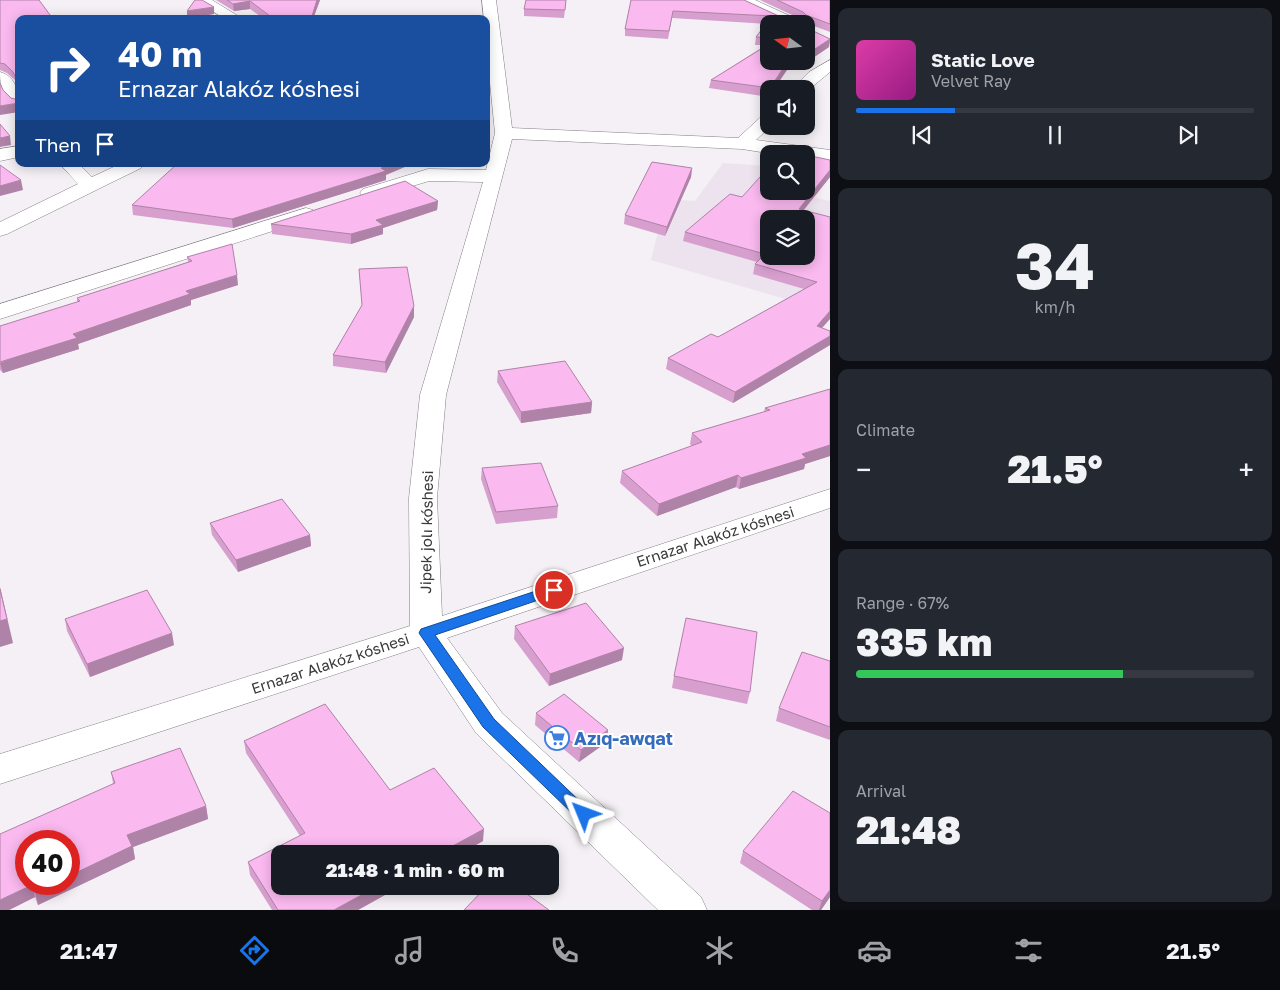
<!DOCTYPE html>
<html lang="en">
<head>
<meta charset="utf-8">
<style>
  :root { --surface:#171b24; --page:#242831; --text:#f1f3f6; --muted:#9ea1a6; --line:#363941; --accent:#1a73e8 }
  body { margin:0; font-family:"Golos Text",sans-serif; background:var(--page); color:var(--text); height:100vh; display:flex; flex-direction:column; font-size:19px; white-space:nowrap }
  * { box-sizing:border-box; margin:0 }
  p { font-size:16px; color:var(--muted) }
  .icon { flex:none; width:28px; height:28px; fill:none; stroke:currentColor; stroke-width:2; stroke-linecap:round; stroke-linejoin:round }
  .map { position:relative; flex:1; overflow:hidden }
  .sheet { display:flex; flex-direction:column; gap:8px; padding:8px; background:#0d0f14; width:450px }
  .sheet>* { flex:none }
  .banner { position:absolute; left:15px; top:15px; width:475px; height:152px; border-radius:10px; box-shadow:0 2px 12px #0003; background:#1a4fa0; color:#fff; overflow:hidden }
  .needle { width:32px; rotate:285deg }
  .controls { position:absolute; left:760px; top:15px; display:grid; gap:10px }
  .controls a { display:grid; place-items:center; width:55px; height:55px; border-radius:10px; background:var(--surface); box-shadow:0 2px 12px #0003; font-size:25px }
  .speed { position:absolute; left:15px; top:830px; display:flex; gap:10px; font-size:25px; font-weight:700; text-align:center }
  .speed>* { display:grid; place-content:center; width:65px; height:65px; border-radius:50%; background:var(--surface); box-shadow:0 2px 12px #0003; line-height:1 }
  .speed .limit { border:8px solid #d22; background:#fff; color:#111 }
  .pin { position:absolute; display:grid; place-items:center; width:42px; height:42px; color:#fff; margin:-21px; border:2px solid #fff; border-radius:50%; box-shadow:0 1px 5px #0007 }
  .me { position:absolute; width:55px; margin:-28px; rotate:314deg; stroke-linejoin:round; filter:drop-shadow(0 0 4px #0008) }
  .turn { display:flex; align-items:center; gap:18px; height:105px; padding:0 20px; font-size:22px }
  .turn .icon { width:65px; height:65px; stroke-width:2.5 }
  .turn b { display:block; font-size:35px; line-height:42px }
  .then { display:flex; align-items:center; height:48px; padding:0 20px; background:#0003; gap:10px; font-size:19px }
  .big { font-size:38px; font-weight:800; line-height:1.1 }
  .sheet .card { flex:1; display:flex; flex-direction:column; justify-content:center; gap:8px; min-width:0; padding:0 18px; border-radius:10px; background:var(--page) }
  .sheet .dial { align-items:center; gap:0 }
  .dial b { font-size:65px; line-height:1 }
  .song { display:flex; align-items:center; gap:15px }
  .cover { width:60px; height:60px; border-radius:8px; background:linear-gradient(135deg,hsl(320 70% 55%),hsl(310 70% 35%)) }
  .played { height:5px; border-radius:2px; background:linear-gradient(90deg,var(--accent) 25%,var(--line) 25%) }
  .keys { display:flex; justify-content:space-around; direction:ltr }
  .heat { display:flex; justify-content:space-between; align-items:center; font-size:28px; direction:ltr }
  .charge { height:8px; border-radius:4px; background:linear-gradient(90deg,#34c759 67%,var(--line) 0) }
  .trip { position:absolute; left:271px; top:845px; width:288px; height:50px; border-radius:10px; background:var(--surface); box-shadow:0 2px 12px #0003; font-weight:800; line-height:50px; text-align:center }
  .menu { display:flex; height:80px; justify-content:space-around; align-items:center; background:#090b0e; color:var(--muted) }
  .menu .icon { width:35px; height:35px }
  .menu .current { color:var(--accent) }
  .menu b { font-size:22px; color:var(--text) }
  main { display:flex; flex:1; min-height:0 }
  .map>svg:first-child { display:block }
  .built { fill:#ede3ee; fill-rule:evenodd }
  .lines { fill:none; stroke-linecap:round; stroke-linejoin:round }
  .minor-casing { stroke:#837f84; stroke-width:1 }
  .minor { fill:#fff; fill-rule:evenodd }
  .wall { fill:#d79fce }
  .shaded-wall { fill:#af82a7 }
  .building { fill:#fab9ef; stroke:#af82a7; fill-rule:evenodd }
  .route { fill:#1a73e8; stroke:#114b97 }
  .labels { text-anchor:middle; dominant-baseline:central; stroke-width:4; stroke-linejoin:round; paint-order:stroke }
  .street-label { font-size:15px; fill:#3a383a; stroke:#fff }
  .near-shop-label { font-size:18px; font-weight:bold; fill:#366cbe; stroke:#fff; text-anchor:start }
</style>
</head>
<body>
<main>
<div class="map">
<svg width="830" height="910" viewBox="0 0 830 910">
  <rect width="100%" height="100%" fill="#f4f0f5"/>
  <path class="built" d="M723 163 767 166 761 186 769 191H783L830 201V312L651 260 666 199 695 201ZM769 219H806V256H769Z"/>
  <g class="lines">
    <defs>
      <path id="minor" d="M195 0H212L243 19H225Z
        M482 0H496L512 128 738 138 763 115 769 114V126H771L756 140 830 150V162L806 158V154H773L742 149 512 139 446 395 437 498 442 616 830 489V508L447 638 502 713 701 897 707 910H658L476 733 419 647 0 784V754L410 626 409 498 420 395 483 182 429 181 370 199 363 197 360 193 363 189 428 169 486 170 495 133 486 43V19H484Z
        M736 0H755L801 21 803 24H783L738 3Z
        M830 60V72L806 92V89H792L809 72Z
        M0 72C16 76 19 93 19 107 3 103 0 86 0 72Z
        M19 146V157L0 161V149Z
        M60 164H79L92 177 120 164H143L141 168 7 234 0 236V222L78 184Z
        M306 208 313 210 316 214 313 218 0 319V304Z"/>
    </defs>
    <use href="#minor" class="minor-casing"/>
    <use href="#minor" class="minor"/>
  </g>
  <path class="wall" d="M0 0 53 19 18 88 15 80 7 73 0 70Z
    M216 0H320L313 19H264L250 9 234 11Z
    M566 0 564 18 524 16V9Z
    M631 0H744L783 18H799L760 0H830V32L806 23 769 24V61H806L807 28 830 39 829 47 801 66 791 64 774 89H769V97L709 88 711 80 766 45H755L756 37 766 24 672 18 668 39 625 36V29Z
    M830 160V177L804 210 830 217 822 328 830 331V345L733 403 666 369 668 358 718 337 804 289 753 274 755 264 757 262 683 241 685 232 742 197Z
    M692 168 691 177 665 236 624 224 625 215Z
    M386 175V180L233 228 133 215 132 205Z
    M438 201 437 210 383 228V234L351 244 272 234 271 224Z
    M187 257 238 285 191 300V305L78 344 79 349 3 373 0 370V326L77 302V298L188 262Z
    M359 269 414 306V317L386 373 333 366V355L362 306Z
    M498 371 592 402 591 413 521 423 497 382Z
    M830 389V456L805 464 804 469 739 489 736 487 657 516 620 483 622 471 692 446 690 444 692 433 764 412 765 408Z
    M482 468 558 506 557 518 496 524 481 479Z
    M210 523 310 535 311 546 238 572 212 535Z
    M65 619 174 645 90 677 67 631Z
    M515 626 622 660 549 686 514 639Z
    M830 661V740L776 721 779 708Z
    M674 676 750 692 747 704 672 688Z
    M536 713 607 742 579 762 535 725Z
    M244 741 390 790 483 841 460 854H280V886H401L358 910H272L250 875 248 862 300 836 246 753Z
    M111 772 206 806 208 819 133 847 135 859 38 905 35 897 9 910H0L113 783Z
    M830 813V897L821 910H812L740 863 743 851Z"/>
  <path class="shaded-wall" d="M317 0H320L313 19H286Z
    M250 1V9L234 11 233 4Z
    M214 7V14L187 19V11Z
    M830 39 829 47 801 66 802 61H806V55Z
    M788 61H791V64L774 89H770Z
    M19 103V112L0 115V106Z
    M10 136 11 145 0 147V138Z
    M391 164H412L386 175V180L233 228 232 219 381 168Z
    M692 168 691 177 665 236 667 227Z
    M830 170V177L797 218 799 209Z
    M21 180 23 190 0 196V186Z
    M438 201 437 210 383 228V234L351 244V234L376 220Z
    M237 275 238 285 191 300V305L78 344 79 349 3 373 0 363 186 291Z
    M414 306V317L386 373 385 362Z
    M830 311V319L815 336 817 326Z
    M830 336V345L733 403 735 392Z
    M592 402 591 413 521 423V412Z
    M830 445V456L805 464 804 469 739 489 741 478 802 454Z
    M738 475 736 487 657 516 659 504Z
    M310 535 311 546 238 572 236 560Z
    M0 587 13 643 0 647Z
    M172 633 174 645 90 677 87 664Z
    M624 648 622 660 549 686 550 674Z
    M608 730 607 742 579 762 581 750Z
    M206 806 208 819 133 847 135 859 38 905 35 892 53 884H69V876L127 835Z
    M484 829 483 841 460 854H438Z
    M32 885 35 897 9 910H0V900Z
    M378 886H401L358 910H334Z
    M830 890V897L821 910H819L822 901Z"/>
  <path class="building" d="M0 0H39L53 19H19V97L18 82 13 72 5 64 0 63Z
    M195 0H202L214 7 187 11Z
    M227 0H317L312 16 286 19H274L250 1 233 4Z
    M526 0H566L565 10 524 9Z
    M631 0H744L783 18H805L806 24H769V38L756 37 772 16 673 11 669 31 625 29Z
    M777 0H830V24L806 15 803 12Z
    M806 26 807 28 830 39 806 55Z
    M769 44V61H788L770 88 711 80Z
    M0 83 3 90 11 98 19 100V103L0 106Z
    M0 124 10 136 0 138Z
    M783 151 798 154H781Z
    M806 155 830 160V170L799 209 830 217V311L817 326 830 331V336L735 392 668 358 711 334 718 337 817 282 755 264 765 254 685 232 730 194 742 197 769 167V191H806ZM769 219H806V256H769Z
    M652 162 692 168 667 227 625 215Z
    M177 164H391L381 168 386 171 232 219 132 205Z
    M0 165 21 180 0 186Z
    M405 181 438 201 376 220 383 225 351 234 271 224Z
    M232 244 237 275 186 291 190 294 73 334 77 338 0 362V326L80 301 77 298 192 261 187 257Z
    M407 267 414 306 385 362 333 355 362 305 359 269Z
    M565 361 592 402 521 412 498 371Z
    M830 389V445L802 454 806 458 741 478 738 475 659 504 622 471 702 442 692 433 770 410 765 408Z
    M541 463 558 506 496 512 482 468Z
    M282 499 310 535 236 560 210 523Z
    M0 589 7 619 0 621Z
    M147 590 172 633 87 664 65 619Z
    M586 603 624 648 550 674 515 626Z
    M686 618 757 632 750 692 674 676Z
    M802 652 830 661V727L779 708Z
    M564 694 608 730 581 750 536 713Z
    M325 704 390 790 434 768 484 829 438 854H280V886H378L334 910H278L248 862 305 833 244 741Z
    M180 748 206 806 127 835 132 846 69 876V841H26V884H53L35 892 32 885 0 900V834L115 783 111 772Z
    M793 791 830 813V890L822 901 743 851Z
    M487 886H516L549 910H464Z"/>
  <path class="route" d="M554 585 559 587 561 590 559 593 435 635 494 719 589 810 592 814 589 819 584 821 578 819 483 727 419 633 421 629Z"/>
  <defs>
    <symbol id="supermarket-ring" viewBox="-11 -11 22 22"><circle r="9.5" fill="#fff" stroke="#3f7fe0" stroke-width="1.5"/><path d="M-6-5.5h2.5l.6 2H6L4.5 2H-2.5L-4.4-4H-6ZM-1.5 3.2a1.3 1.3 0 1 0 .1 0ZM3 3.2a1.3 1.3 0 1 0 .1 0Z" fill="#3f7fe0"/></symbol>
  </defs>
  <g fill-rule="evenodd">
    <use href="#supermarket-ring" x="543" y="724" width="28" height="28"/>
  </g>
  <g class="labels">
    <g class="street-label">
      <text transform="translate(426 532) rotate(-89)">Jipek jolı kóshesi</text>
      <text transform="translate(715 536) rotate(-18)">Ernazar Alakóz kóshesi</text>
      <text transform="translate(330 663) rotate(-18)">Ernazar Alakóz kóshesi</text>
    </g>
    <g class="near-shop-label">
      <text x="574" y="738">Azıq-awqat</text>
    </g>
  </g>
</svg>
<div class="controls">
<a><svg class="needle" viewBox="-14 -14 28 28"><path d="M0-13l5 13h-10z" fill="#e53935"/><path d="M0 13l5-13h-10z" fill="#9ea1a6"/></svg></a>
<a><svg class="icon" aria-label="sound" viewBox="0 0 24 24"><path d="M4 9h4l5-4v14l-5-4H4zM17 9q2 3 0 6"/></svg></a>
<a><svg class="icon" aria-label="search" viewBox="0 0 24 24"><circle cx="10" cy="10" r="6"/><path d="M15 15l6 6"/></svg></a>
<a><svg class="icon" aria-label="layers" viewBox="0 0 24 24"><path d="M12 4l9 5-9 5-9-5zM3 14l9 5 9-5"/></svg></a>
</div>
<div class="speed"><div class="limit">40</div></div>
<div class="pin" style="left:554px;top:590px;background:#d93025"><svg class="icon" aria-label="arrive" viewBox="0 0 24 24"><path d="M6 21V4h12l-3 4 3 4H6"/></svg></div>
<svg class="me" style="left:584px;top:814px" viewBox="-20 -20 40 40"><path d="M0-17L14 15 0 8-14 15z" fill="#1a73e8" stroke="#fff" stroke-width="4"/></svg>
<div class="trip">21:48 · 1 min · 60 m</div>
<div class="banner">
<div class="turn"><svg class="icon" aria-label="right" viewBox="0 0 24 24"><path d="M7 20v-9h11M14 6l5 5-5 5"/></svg><div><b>40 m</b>Ernazar Alakóz kóshesi</div></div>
<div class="then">Then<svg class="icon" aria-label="arrive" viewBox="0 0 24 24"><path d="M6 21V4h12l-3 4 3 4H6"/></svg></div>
</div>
</div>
<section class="sheet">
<div class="card">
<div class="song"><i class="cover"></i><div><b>Static Love</b><p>Velvet Ray</p></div></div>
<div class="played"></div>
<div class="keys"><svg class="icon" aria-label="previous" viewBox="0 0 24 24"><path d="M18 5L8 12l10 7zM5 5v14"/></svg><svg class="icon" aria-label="pause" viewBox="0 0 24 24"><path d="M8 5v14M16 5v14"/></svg><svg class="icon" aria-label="next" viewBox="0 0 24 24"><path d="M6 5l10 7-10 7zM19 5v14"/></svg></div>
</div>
<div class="card dial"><b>34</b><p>km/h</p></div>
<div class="card"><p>Climate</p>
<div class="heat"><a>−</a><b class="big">21.5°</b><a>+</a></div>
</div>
<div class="card"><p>Range · 67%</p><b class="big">335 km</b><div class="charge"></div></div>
<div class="card"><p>Arrival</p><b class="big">21:48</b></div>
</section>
</main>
<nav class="menu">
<b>21:47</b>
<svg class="icon current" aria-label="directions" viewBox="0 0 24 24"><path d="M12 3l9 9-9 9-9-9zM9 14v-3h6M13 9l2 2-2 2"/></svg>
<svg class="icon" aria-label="music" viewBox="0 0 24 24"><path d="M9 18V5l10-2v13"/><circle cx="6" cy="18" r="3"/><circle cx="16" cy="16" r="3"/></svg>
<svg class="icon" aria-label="phone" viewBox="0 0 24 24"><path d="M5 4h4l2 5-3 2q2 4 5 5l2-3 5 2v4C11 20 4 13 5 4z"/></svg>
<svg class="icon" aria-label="climate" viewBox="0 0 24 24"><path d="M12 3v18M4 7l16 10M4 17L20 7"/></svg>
<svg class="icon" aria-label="car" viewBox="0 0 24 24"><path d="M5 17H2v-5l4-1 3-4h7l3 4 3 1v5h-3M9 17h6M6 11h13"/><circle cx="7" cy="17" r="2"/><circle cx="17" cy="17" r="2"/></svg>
<svg class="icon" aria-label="filters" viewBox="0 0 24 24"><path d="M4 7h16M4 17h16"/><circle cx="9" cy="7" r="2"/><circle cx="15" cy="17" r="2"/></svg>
<b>21.5°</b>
</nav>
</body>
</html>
